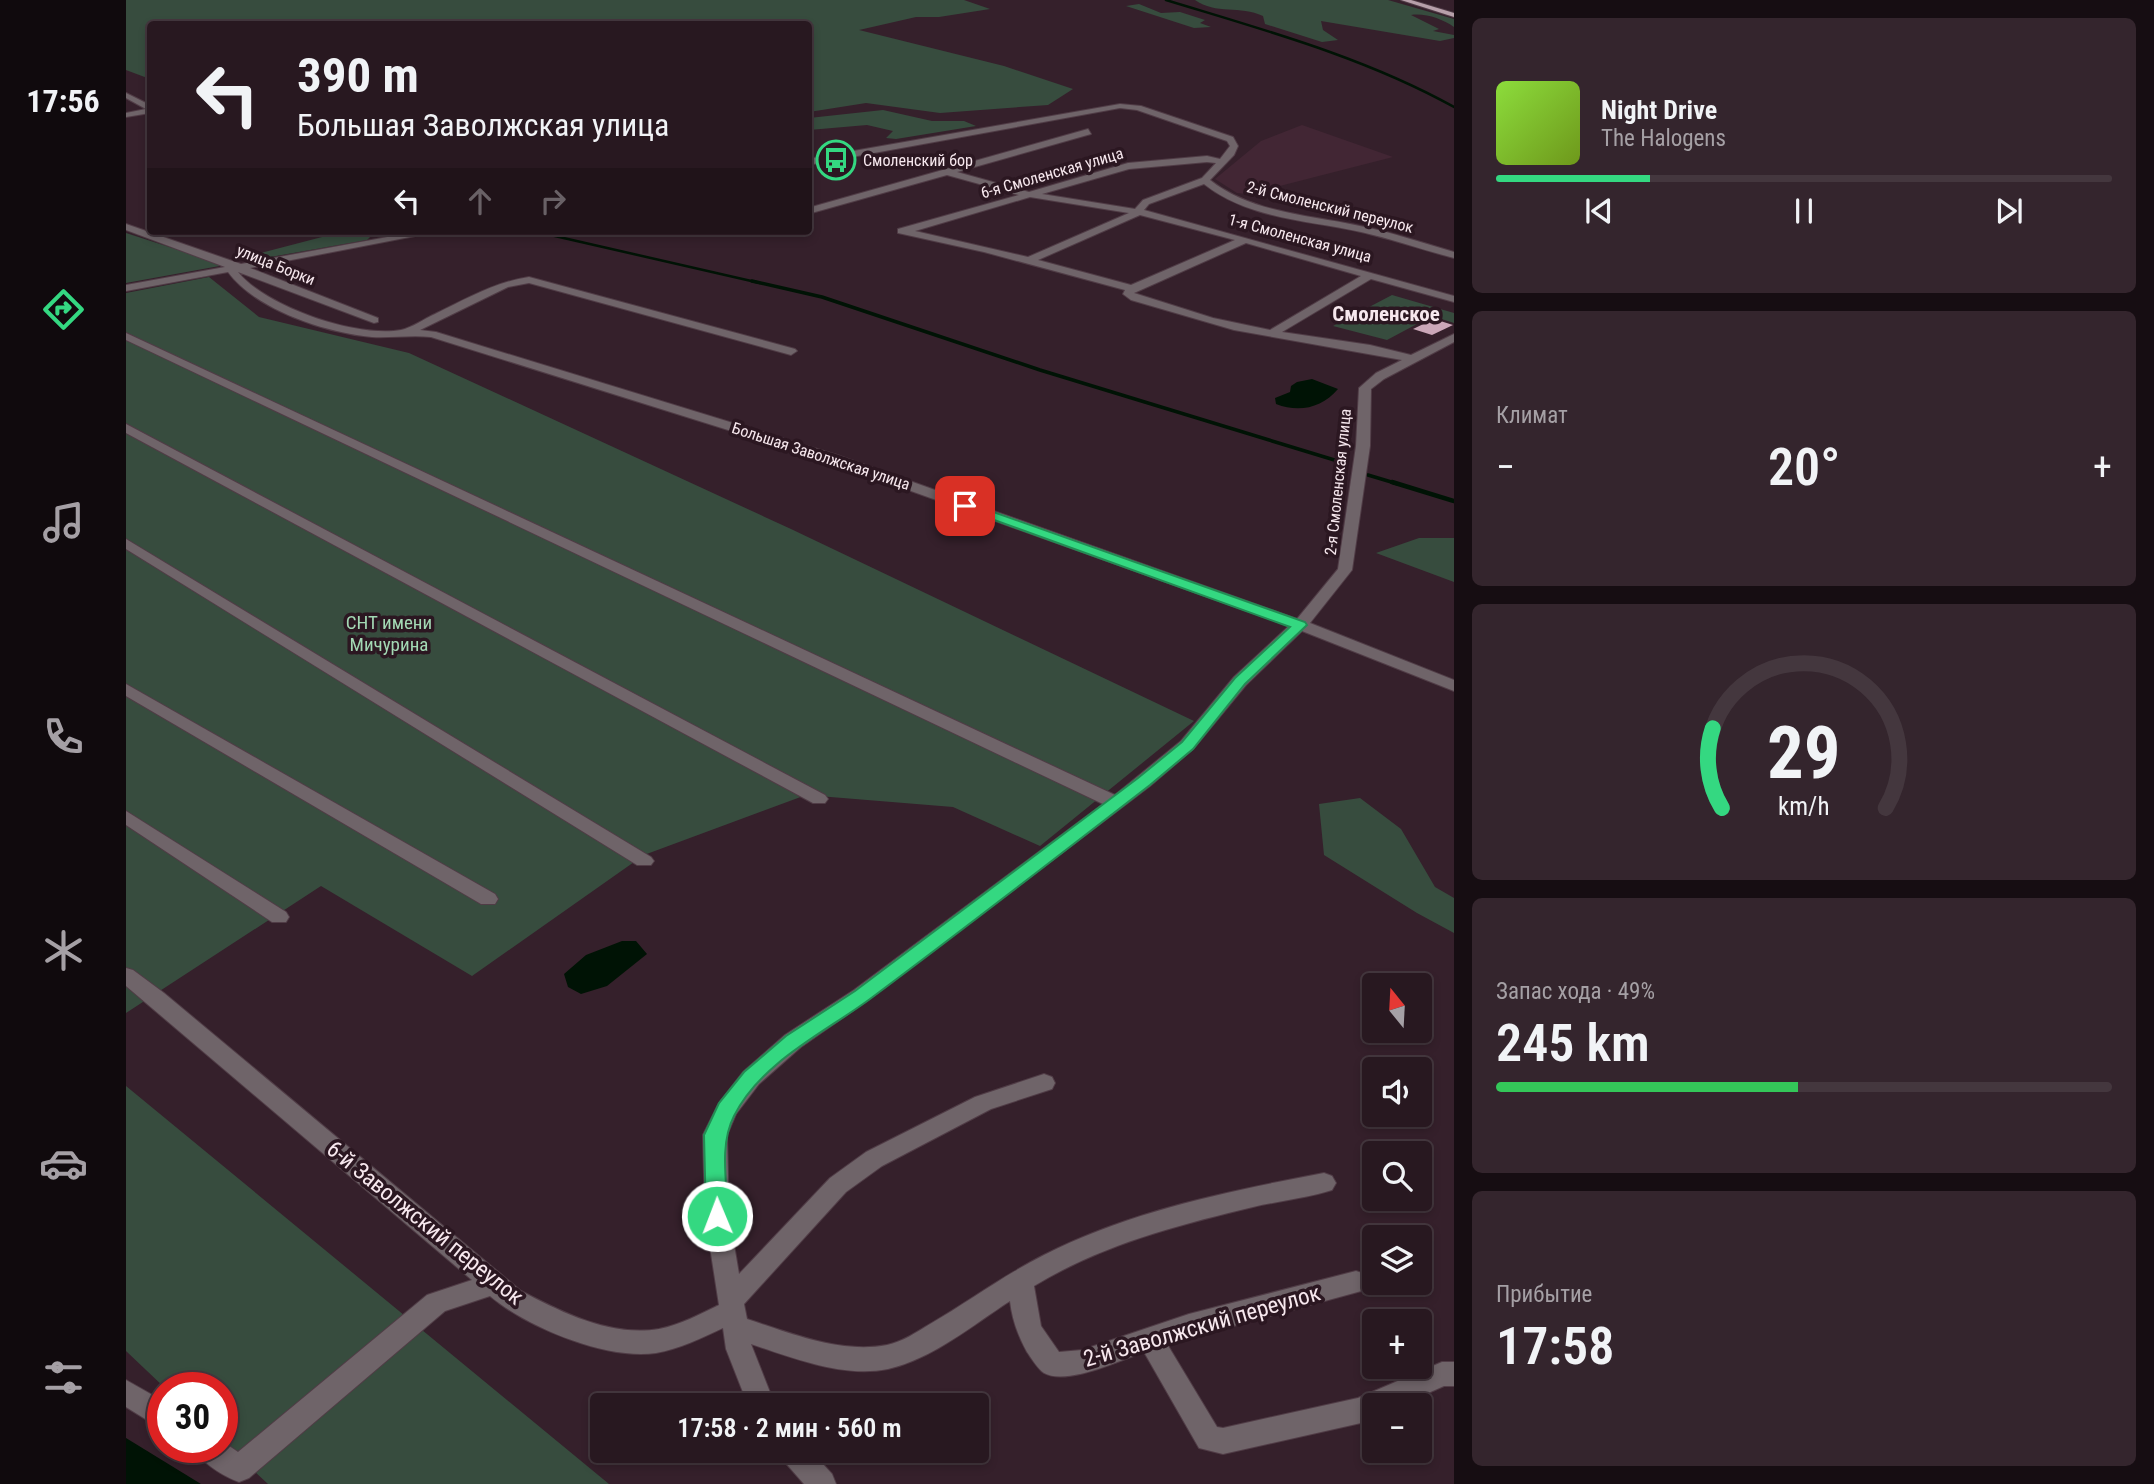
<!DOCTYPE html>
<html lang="ru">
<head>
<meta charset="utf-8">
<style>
  :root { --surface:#281820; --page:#34252d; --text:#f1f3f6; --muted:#a5a0a5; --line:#44373e; --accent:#34d881 }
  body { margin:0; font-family:"Roboto Condensed",sans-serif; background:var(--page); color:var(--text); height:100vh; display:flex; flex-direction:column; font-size:26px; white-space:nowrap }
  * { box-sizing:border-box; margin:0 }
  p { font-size:23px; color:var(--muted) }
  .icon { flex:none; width:38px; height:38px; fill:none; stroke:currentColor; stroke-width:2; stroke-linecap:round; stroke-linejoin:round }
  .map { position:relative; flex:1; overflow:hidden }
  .side { display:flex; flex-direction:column; gap:18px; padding:18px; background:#160d12; width:700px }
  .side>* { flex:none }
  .guide { position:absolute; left:21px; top:21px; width:665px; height:214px; border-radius:7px; box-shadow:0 4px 10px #0003,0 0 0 2px var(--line); background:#281820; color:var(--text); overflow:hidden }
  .needle { width:46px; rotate:342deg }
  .controls { position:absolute; left:1236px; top:973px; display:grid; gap:14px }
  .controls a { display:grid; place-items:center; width:70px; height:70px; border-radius:7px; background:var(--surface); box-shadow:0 4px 10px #0003,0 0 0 2px var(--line); font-size:35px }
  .speed { position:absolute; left:21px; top:1372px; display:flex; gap:14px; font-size:35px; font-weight:700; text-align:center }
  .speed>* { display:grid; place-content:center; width:91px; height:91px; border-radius:50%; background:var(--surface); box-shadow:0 4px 10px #0003,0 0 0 2px var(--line); line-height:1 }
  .speed .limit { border:10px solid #d22; background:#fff; color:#111 }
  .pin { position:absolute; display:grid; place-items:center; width:60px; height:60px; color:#fff; margin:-30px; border-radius:14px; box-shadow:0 4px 10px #0006 }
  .me { position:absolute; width:77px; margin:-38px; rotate:359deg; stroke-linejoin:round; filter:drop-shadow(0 0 5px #0008) }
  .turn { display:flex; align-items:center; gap:24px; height:147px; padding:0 35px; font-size:32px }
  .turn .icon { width:91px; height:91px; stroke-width:2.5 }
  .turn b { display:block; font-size:49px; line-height:60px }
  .lanes { display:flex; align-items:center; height:66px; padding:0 35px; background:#0003; justify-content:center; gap:35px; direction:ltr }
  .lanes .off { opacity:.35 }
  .big { font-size:52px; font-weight:600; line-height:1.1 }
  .side .card { flex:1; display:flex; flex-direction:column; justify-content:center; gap:10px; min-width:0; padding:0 24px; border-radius:10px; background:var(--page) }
  .side .dial { align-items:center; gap:0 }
  .dial svg { height:182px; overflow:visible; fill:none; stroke:var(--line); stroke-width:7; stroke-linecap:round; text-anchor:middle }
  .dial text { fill:var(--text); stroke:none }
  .song { display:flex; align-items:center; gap:21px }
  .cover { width:84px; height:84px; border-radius:10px; background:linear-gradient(135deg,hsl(90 70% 55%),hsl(80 70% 35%)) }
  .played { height:7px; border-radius:4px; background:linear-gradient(90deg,var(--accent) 25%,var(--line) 25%) }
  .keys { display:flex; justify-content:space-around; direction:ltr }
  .heat { display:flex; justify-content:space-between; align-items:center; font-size:38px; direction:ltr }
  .charge { height:10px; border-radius:5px; background:linear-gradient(90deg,#34c759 49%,var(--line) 0) }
  .trip { position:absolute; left:464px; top:1393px; width:399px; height:70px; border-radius:7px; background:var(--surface); box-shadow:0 4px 10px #0003,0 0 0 2px var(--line); font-weight:600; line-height:70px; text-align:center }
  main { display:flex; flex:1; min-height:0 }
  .tabs { display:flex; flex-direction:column; width:126px; justify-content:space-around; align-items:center; background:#100a0d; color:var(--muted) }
  .tabs .icon { width:49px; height:49px }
  .tabs .current { color:var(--accent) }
  .tabs b { font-size:32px; color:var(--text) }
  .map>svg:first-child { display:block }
  .built { fill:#422634 }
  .green { fill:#374c3e }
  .water { fill:#001305 }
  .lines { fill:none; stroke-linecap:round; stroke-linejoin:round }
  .stream-far2 { stroke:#001305; stroke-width:2.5 }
  .stream-far1 { stroke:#001305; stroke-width:3.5 }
  .stream { stroke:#001305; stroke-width:4.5 }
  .building { fill:#cba7b8 }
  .minor-casing { stroke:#503c46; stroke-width:2 }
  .major-casing { stroke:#503c46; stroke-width:2 }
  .minor { fill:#6f6469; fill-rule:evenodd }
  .major { fill:#b7a0aa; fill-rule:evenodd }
  .route { fill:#34d881; stroke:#228c54; stroke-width:2 }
  .labels { text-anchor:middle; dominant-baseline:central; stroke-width:7; stroke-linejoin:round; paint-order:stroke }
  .far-poi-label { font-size:16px; fill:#f7e8ee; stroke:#2b1721; text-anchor:start }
  .far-street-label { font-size:16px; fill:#f7e8ee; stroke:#2b1721 }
  .park-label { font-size:19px; fill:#a3d9b4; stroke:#2b1721 }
  .far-district-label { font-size:21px; font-weight:bold; fill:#f7e8ee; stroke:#2b1721 }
  .near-street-label { font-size:23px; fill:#f7e8ee; stroke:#2b1721 }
</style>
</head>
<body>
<main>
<nav class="tabs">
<b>17:56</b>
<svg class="icon current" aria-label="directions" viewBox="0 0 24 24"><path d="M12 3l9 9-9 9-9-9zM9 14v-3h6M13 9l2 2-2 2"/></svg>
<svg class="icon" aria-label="music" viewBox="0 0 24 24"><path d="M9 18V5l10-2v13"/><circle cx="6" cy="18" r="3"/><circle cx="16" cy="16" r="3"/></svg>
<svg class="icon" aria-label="phone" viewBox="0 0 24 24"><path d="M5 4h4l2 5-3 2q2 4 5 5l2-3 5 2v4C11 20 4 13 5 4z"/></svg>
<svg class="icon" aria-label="climate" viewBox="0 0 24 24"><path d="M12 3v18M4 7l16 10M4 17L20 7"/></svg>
<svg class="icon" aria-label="car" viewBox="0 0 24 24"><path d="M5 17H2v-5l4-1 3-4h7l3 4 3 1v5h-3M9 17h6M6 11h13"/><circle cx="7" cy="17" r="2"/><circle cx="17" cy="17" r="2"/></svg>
<svg class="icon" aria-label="filters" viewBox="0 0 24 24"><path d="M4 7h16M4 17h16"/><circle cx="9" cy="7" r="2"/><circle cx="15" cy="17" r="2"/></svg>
</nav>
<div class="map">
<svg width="1328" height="1484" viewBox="0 0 1328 1484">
  <rect width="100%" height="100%" fill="#35202b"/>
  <path class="built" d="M1176 125 1267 157 1122 194 1111 193 1089 179 1135 141Z"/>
  <path class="green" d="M0 0H838L864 9 813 17H790L733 30 878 66 947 89 922 105 814 113 740 103 683 112 682 24H24V79L0 70Z
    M1069 0H1262L1328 19V27C1316 19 1300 13 1285 15L1313 29 1307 31 1328 35V38L1314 41 1195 21 1197 30 1212 40 1196 42 1139 24 1137 16C1114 5 1090 15 1069 0Z
    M1013 4 1035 13 1054 12 1079 20 1074 23 1085 27 1068 28 1000 6Z
    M757 110 806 121H838L850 126 770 139 760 138 767 131 741 125 683 130V118Z
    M219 231 247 234 241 240 133 259 119 257Z
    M0 233 99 265 0 283Z
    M83 277 133 317 283 353 665 529 1068 721 914 846 827 807 680 795 518 855 346 976 195 886 0 1013V293Z
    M1266 295 1328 313V323L1306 316 1261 340 1207 326Z
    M1293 538H1328V582L1250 553Z
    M1234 798 1275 829 1309 887 1328 898V933L1291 913 1198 855 1193 804Z
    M0 1086 483 1484H142L96 1441V1388H39L0 1351Z"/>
  <path class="water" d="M1186 379 1212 389C1196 408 1173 413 1150 404L1149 398 1164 392 1165 386 1171 382Z
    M496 941H510L521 954 481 986 455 994 442 987 438 974 460 955Z
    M0 1438 75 1484H0Z"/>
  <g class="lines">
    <path class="stream-far2" d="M1040 0C1138 30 1238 57 1328 107
      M407 231 634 283"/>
    <path class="stream-far1" d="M626 281 696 297 914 370 1215 462
      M1242 475 1272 484"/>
    <path class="stream" d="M1266 482 1328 501"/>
  </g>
  <path class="building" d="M1308 319 1327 325 1306 335 1287 329Z"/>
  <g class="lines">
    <defs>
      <path id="minor" d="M0 93 24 105V113L0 117V113L20 109 0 98Z
        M994 104 1015 106 1107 137 1112 146 1108 155 1084 180C1126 213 1183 215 1234 226 1265 232 1297 243 1328 252V258C1297 250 1266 239 1235 232 1182 220 1122 219 1078 184L1023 204 1018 210 1328 296V302L1245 279 1156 332 1244 345 1285 355 1328 334V342L1258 379 1245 389 1244 446 1226 570 1184 623 1328 680V691L1176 631 1120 685 1067 749 1024 786 742 1000 675 1047 633 1084 610 1114 601 1135 603 1215 613 1274 704 1178 740 1152 849 1097 918 1074 926 1077 929 1083 926 1089 865 1109 756 1166 720 1192 618 1304 621 1319C664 1333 715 1354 761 1345 776 1342 791 1332 804 1324 842 1302 878 1275 918 1255 1004 1211 1103 1191 1198 1173L1206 1176 1210 1183 1206 1190C1181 1198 1153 1201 1127 1207 1052 1225 975 1245 908 1286L915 1326 933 1352 956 1350 1063 1314 1230 1271 1239 1274 1243 1282 1239 1290 1041 1344 1091 1427 1097 1428 1232 1398 1316 1362H1328V1386H1318L1275 1405H1248V1417L1235 1423 1097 1454 1073 1448 1018 1352C995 1360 940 1386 918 1373 912 1369 906 1359 901 1352 892 1336 886 1319 884 1301 847 1325 806 1359 762 1369 717 1378 667 1358 625 1344L649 1405H622L600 1349 597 1328C576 1338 553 1349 530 1353 481 1360 402 1328 364 1296L319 1311 123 1478 113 1482C97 1476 75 1463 68 1447H96V1441L112 1452 301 1295 346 1280 0 986V968L7 970 38 993 395 1291C437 1313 485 1337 533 1329 554 1325 574 1314 593 1305L579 1215 577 1135 593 1103 617 1072 659 1035 728 990 977 804 0 340V333L989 795 1055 741 1108 677 1163 626 701 461 305 337C285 335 265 338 246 337 200 333 130 310 102 272L0 291V285L99 267 0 230V224L115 264 294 231H315L124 268 252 318V322L248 323 112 272C140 307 231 338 275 330 285 328 298 319 309 314 340 299 369 282 403 277L669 349 671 351 665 355 403 283 382 287 294 330 310 332 711 455 1171 619 1212 569 1230 446 1233 388 1250 373 1276 360 1108 330 1005 300 997 294 999 290 858 252 772 233V229L893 195 821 175 682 214V208L962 129 965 134 831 172 903 192 1002 163 1081 156 1094 159 1104 146 1101 141 1011 110 994 108 682 165V159ZM1081 162 1090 163 1076 178 1017 200 1009 209 916 194 1003 169ZM904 197 1003 213 902 257 789 231ZM1014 215 1109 240 1005 285 912 260ZM1120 243 1235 276 1144 330 1087 318 1008 293Z
        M0 424 699 795 702 799 699 803H687L0 433Z
        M0 539 525 857 528 861 525 865H511L0 549Z
        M0 684 369 894 372 899 369 904H355L0 696Z
        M0 811 160 912 163 917 160 922H146L0 825Z
        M0 1380 37 1401V1430L0 1407Z
        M653 1451H685L706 1474 710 1484H678L657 1460Z"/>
      <path id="major" d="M1275 0H1285L1328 13V17Z"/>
    </defs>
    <use href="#minor" class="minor-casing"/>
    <use href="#major" class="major-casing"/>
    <use href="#minor" class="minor"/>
    <use href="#major" class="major"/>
  </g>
  <path class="route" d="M839 502 1179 622 1181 625 1119 684 1067 749 1024 785C931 857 838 929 744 999 698 1033 635 1062 608 1116 593 1145 601 1183 602 1216L599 1222 591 1225 583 1222 580 1216 578 1135 593 1103 618 1072 660 1036 729 991 1012 778 1056 742 1109 678 1164 627 835 508 833 506Z"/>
  <defs>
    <symbol id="bus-ring" viewBox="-11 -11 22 22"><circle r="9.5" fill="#2b1721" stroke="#34d881" stroke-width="1.5"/><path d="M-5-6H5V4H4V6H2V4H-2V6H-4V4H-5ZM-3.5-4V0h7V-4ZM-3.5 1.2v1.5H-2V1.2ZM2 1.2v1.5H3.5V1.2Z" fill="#34d881"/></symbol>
  </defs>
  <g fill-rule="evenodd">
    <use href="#bus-ring" x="688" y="138" width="44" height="44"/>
  </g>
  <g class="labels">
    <g class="far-poi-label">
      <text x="737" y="160">Смоленский бор</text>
    </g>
    <g class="far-street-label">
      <text transform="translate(926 173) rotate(-16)">6-я Смоленская улица</text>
      <text transform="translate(1204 207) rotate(14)">2-й Смоленский переулок</text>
      <text transform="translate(1174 238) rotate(15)">1-я Смоленская улица</text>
      <text transform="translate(150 265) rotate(22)">улица Борки</text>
      <text transform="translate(695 456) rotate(18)">Большая Заволжская улица</text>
      <text transform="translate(1212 482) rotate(-84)">2-я Смоленская улица</text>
    </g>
    <g class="park-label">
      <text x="263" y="622">СНТ имени<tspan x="263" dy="22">Мичурина</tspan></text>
    </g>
    <g class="far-district-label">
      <text x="1260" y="314">Смоленское</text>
    </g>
    <g class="near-street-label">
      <text transform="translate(299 1223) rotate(39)">6-й Заволжский переулок</text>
      <text transform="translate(1076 1326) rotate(-16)">2-й Заволжский переулок</text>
    </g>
  </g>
</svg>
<div class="controls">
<a><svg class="needle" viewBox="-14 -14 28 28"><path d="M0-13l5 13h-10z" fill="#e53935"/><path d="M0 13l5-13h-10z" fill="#a5a0a5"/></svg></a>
<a><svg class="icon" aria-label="sound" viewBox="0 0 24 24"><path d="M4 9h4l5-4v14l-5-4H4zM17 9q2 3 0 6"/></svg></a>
<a><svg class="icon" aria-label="search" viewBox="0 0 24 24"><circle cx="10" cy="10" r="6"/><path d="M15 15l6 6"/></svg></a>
<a><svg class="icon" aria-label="layers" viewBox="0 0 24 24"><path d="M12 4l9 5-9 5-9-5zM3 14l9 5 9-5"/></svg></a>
<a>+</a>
<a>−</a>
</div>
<div class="speed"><div class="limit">30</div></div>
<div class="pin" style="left:839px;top:506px;background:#d93025"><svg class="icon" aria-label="arrive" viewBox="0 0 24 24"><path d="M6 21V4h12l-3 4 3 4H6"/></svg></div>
<svg class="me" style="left:591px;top:1216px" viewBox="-20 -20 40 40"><circle r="17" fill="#34d881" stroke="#fff" stroke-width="3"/><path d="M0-11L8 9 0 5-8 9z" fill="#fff"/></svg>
<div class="trip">17:58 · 2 мин · 560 m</div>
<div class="guide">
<div class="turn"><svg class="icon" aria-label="left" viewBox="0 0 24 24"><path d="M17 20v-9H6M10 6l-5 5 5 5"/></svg><div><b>390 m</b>Большая Заволжская улица</div></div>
<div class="lanes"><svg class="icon" aria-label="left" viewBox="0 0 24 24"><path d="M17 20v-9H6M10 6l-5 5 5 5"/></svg><svg class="icon off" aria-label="ahead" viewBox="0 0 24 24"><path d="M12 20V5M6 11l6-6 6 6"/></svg><svg class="icon off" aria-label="right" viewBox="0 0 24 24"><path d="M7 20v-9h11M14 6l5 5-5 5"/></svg></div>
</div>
</div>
<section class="side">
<div class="card">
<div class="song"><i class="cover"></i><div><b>Night Drive</b><p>The Halogens</p></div></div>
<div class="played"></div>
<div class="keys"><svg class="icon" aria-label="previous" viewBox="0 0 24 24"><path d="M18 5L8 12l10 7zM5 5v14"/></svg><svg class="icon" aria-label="pause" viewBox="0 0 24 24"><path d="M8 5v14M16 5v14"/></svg><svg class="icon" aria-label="next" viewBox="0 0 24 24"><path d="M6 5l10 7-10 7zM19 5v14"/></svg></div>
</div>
<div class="card"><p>Климат</p>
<div class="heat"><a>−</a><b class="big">20°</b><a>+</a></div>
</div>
<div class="card dial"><svg viewBox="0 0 100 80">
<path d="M14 69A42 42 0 1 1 86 69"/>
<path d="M14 69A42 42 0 0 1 10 34" stroke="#34d881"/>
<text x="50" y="56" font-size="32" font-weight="700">29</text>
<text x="50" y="72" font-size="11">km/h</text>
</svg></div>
<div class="card"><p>Запас хода · 49%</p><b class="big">245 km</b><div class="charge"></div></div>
<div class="card"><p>Прибытие</p><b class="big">17:58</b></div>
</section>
</main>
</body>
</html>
